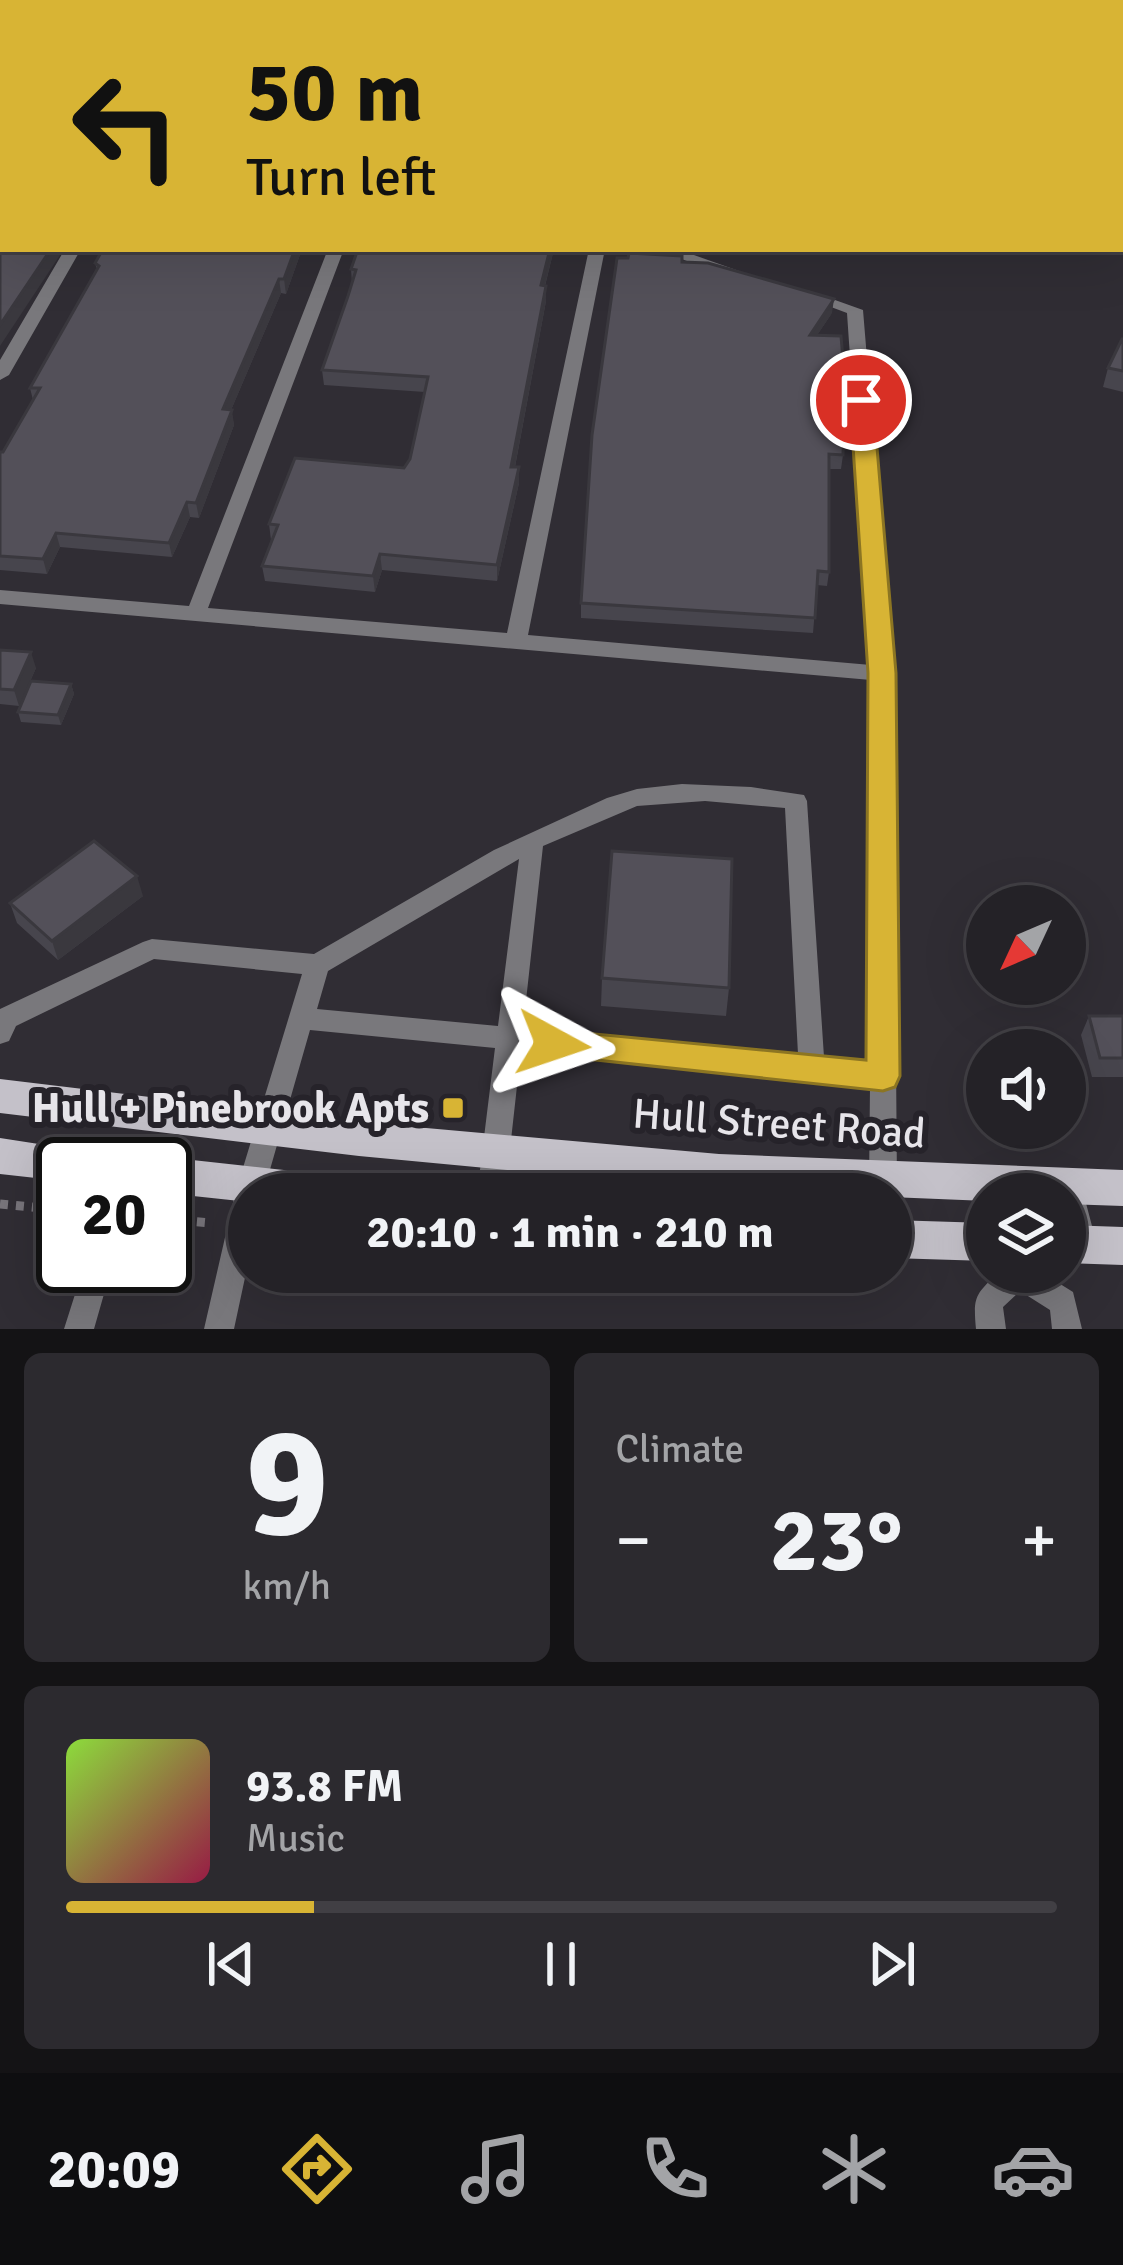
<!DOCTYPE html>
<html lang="en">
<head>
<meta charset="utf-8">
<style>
  :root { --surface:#242227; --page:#2c2a2f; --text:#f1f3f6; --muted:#a3a4a7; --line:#413f44; --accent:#d8b434 }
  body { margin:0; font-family:Signika,sans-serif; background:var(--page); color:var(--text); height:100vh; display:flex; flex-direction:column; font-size:45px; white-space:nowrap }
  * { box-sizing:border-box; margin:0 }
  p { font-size:39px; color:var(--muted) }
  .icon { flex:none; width:66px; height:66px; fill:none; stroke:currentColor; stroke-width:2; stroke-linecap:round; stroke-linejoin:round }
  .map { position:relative; height:1329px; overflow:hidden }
  .details { display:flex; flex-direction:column; gap:24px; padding:24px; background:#141315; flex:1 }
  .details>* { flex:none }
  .guide { position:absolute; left:0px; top:0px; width:1125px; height:252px; box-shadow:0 12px 48px #0002,0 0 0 3px var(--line); background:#d8b434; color:#111; overflow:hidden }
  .needle { width:78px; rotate:226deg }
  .buttons { position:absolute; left:966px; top:885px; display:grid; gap:24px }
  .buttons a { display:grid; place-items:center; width:120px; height:120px; border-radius:50%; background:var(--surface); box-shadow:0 12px 48px #0002,0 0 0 3px var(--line); font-size:60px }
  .speed { position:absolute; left:36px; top:1137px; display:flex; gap:24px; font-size:60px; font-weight:700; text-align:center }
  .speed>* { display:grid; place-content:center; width:156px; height:156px; border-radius:50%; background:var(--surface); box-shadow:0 12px 48px #0002,0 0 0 3px var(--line); line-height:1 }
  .speed .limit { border:6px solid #111; border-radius:18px; background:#fff; color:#111 }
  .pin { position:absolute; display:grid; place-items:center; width:102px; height:102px; color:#fff; margin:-51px; border:6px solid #fff; border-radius:50%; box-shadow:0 3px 12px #0007 }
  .me { position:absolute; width:132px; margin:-66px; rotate:95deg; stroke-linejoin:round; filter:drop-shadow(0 0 9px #0008) }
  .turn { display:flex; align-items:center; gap:42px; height:252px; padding:0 48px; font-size:54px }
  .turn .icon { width:156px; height:156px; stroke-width:2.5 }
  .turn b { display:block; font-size:84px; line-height:102px }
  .big { font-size:90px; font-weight:700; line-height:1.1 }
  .details .card { flex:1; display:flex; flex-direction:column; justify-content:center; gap:18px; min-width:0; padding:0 42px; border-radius:18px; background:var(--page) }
  .details .dial { align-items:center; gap:0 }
  .dial b { font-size:156px; line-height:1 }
  .song { display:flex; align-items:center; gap:36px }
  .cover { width:144px; height:144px; border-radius:18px; background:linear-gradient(135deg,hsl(90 70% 55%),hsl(340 70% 35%)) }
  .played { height:12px; border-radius:6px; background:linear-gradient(90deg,var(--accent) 25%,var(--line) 25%) }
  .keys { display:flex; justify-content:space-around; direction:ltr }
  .heat { display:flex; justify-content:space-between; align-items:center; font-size:66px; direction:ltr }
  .details .tiles { flex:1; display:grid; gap:24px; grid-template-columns:1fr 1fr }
  .card:last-child { grid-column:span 2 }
  .trip { position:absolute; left:228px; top:1173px; width:684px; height:120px; border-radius:60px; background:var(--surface); box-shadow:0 12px 48px #0002,0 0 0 3px var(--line); font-weight:700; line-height:120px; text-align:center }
  .tabs { display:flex; height:192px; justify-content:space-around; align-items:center; background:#0e0e10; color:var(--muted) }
  .tabs .icon { width:84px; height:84px }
  .tabs .on { color:var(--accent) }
  .tabs b { font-size:54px; color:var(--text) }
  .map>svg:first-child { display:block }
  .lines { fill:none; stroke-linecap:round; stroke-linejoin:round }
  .path { stroke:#78757b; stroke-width:9; stroke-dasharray:8 8; stroke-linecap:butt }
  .lane { fill:#79787c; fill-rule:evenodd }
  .primary { fill:#c4c1c9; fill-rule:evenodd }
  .wall { fill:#47454d }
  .shaded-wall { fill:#3a383e }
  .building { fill:#535059; stroke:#3a383e; stroke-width:3 }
  .route { fill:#d8b434; stroke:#8c7522; stroke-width:3 }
  .poi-dot { fill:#d8b434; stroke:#26232a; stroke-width:4.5 }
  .labels { text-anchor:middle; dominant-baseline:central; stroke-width:12; stroke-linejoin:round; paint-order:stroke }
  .near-poi-label { font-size:42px; font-weight:bold; fill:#e7e5ea; stroke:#26232a; text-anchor:end }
  .near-street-label { font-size:42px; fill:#e7e5ea; stroke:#26232a }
</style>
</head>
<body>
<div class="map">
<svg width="1123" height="1329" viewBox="0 0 1123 1329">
  <rect width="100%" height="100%" fill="#302d34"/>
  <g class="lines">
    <path class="path" d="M0 1204 63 1210
      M165 1219 211 1223"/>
    <path class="lane" d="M65 249H81L9 375 0 380V360Z
      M328 249H344L208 608 507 633 589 249H605L528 635 871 665 847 313 799 295 807 290 863 310 893 673 897 1187 893 1196 872 1194 869 1187 870 1086 521 1050 505 1194H477L495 1048 310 1030 263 1194H249V1259L234 1329H204L235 1194 302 974 154 959 16 1026 9 1041 0 1044V1009L143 942 152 939 314 954 494 850 607 798 637 789 682 784 751 787 804 795 807 801 824 1057 870 1063 871 680 0 604V590L189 606ZM705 801 785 808 798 1054 523 1028 543 846 637 806ZM519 859 498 1026 317 1009 328 971Z
      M652 249H677L739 271 737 274H725Z
      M1068 1175 1078 1179 1082 1188 1097 1245 1093 1254 1083 1258 1073 1254C1064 1234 1065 1216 1065 1194H1056L1058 1179Z
      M84 1266H112L94 1329H64Z
      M999 1272H1041L1073 1292 1082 1329H1052L1050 1310 1020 1291 1003 1307 1006 1329H976C973 1296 975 1295 999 1272Z"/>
    <path class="primary" d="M0 1079 359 1122 719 1154 1123 1170V1206L1065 1204V1194H987V1201L719 1190 359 1156 0 1113Z
      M0 1138 84 1151 89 1164H63V1181L0 1174Z
      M165 1157 339 1176 353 1181 359 1194H249V1202L165 1193V1164H150Z
      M891 1220 987 1223V1261L891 1258Z
      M1065 1225 1123 1227V1265L1065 1263Z"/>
  </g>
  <path class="wall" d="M982 0H1082L1084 3H982Z
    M101 249H300L301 252 286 294 281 293 231 410 234 425 199 518 190 517 172 557 60 547 47 574 0 570V452H3L33 400 30 388 97 270 95 263 102 250Z
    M358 249H554L545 286 546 301 515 467 519 483 497 581 382 570 375 592 265 581 262 566 271 540 269 524 404 468 410 459 425 392 324 385 322 370 348 296 352 283 351 269Z
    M832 313 817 335 843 455 841 469H829V572L827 586 817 585 813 633 581 618V603Z
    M1123 339V392L1103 387 1108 368Z
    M0 650 36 668 19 706 0 704Z
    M71 684 74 694 61 725 21 722 18 712Z
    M143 896 58 960 17 923 10 903Z
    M602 978 729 988 726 1016 601 1006Z
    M1089 1016H1123V1077H1092L1081 1035Z"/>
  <path class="shaded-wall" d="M51 249H64L0 346V325Z
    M295 249H300L301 252 286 294 284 279Z
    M550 249H554L541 301V285Z
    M279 279 281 293 225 424 223 409Z
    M546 286V301L512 482 511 467Z
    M834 299 832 313 808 349 810 335Z
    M232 410 234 425 199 518 196 503Z
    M519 467V483L497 581V565Z
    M187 502 190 517 172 557 169 543Z
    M56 533 60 547 47 574 43 559Z
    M380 554 382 570 375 592 373 576Z
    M31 652 36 668 19 706 14 690Z
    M71 684 74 694 61 725 58 715Z
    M137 876 143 896 58 960 52 941Z"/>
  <path class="building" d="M1003 0H1082L1084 3H1044Z
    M0 40 3 41V65L0 67Z
    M3 116V249H51L0 325V128Z
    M103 249H295L284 279H279L223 409 232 410 196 503 187 502 169 543 56 533 43 559 0 556V452H3L40 388H30L99 266 95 263Z
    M358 249H550L541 285 546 286 511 467H519L497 565 380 554 373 576 262 566 278 525 269 524 295 458 404 468 410 459 428 377 322 370 348 296 356 270 351 269Z
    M629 253 682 256V262L708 263 834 299 810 335 841 336 845 381 843 455 829 454V572L818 571 815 618 581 603 592 435 617 258H628Z
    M1122 339H1123V371L1108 368Z
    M0 650 31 652 14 690 0 689Z
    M31 681 71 684 58 715 18 712Z
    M94 841 137 876 52 941 10 903Z
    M612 851 732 859 729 988 602 978Z
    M1089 1016H1123V1058H1100Z"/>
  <path class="route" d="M861 394 873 400 896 673 900 1076 895 1087 883 1091 541 1054 536 1044 541 1034 553 1030 866 1060 868 673 850 400Z"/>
  <rect class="poi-dot" x="441" y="1096" width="24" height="24" rx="6"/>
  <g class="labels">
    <g class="near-poi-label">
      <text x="429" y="1108">Hull + Pinebrook Apts</text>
    </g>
    <g class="near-street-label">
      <text transform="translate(779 1124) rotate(4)">Hull Street Road</text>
    </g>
  </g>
</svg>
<div class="buttons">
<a><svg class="needle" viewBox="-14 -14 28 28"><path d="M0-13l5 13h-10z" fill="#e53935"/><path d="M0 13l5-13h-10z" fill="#a3a4a7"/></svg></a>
<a><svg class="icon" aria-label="sound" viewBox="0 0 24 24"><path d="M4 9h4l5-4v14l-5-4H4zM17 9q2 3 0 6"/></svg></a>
<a><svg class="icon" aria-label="layers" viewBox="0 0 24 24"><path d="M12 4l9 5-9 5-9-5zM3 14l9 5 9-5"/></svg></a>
</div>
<div class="speed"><div class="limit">20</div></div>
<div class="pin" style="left:861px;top:400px;background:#d93025"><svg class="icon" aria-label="arrive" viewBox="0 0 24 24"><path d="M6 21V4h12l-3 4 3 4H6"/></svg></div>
<svg class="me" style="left:553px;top:1044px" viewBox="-20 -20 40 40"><path d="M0-17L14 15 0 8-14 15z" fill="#d8b434" stroke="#fff" stroke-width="4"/></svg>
<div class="trip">20:10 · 1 min · 210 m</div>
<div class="guide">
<div class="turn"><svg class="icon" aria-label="left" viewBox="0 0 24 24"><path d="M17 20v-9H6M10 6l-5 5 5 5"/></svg><div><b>50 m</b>Turn left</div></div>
</div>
</div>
<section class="details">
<div class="tiles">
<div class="card dial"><b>9</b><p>km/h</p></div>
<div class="card"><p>Climate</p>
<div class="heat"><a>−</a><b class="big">23°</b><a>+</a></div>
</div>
<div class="card">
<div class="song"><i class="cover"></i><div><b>93.8 FM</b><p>Music</p></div></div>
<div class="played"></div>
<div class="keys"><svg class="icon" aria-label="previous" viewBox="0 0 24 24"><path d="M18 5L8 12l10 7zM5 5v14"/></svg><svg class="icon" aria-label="pause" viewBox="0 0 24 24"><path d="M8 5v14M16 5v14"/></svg><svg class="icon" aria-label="next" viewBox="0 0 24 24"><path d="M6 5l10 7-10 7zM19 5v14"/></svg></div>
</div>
</div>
</section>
<nav class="tabs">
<b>20:09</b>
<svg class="icon on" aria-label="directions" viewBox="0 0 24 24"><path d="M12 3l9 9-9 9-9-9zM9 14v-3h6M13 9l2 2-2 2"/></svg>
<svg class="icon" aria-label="music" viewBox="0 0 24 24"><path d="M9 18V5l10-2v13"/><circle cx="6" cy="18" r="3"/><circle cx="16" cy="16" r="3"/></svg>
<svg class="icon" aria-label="phone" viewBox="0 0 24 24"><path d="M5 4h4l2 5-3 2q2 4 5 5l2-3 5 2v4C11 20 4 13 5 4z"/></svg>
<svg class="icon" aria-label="climate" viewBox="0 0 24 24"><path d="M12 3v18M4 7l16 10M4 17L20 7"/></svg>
<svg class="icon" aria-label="car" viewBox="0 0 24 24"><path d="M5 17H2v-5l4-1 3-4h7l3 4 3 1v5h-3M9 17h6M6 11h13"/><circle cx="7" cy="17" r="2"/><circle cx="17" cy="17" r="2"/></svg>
</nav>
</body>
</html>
